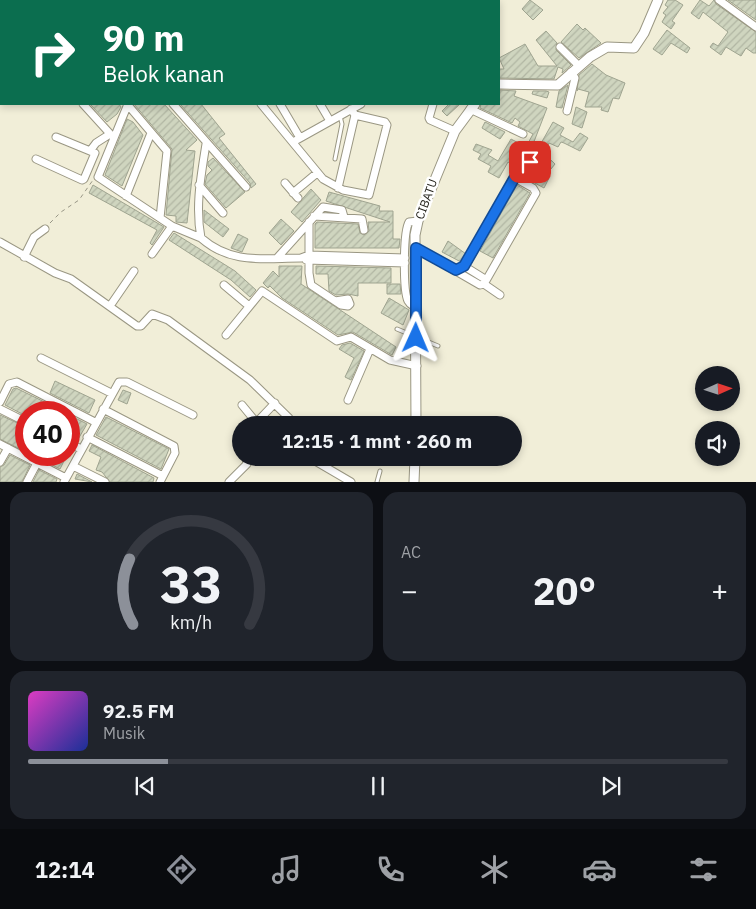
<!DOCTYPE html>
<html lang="id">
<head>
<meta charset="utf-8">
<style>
  :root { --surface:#171b24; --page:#20242c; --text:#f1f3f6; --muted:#9ea1a6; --line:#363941; --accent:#8c9099 }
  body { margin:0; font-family:"IBM Plex Sans",sans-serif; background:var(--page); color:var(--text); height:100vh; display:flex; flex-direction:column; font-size:19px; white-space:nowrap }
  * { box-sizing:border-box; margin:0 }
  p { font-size:16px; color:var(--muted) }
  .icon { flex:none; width:28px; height:28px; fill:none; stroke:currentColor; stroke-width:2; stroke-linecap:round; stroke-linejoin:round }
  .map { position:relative; height:482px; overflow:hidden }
  .sheet { display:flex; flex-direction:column; gap:10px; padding:10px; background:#0d0f14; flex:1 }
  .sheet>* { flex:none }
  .top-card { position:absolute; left:0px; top:0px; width:500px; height:105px; box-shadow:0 2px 8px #0003; background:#0b6e4f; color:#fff; overflow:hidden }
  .needle { width:32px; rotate:87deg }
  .fabs { position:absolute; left:695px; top:366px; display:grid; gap:10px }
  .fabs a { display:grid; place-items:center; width:45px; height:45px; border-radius:50%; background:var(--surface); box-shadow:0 2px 8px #0003; font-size:25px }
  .speed { position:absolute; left:15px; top:401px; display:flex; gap:10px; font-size:25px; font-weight:700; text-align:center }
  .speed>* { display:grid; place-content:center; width:65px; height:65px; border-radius:50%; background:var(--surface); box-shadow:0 2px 8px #0003; line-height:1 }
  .speed .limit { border:8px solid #d22; background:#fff; color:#111 }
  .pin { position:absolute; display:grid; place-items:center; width:42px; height:42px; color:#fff; margin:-21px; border-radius:10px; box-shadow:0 2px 8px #0006 }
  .me { position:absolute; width:55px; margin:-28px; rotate:1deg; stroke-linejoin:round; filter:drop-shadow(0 0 4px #0008) }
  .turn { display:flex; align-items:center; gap:18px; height:105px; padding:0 20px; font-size:22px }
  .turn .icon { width:65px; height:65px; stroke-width:2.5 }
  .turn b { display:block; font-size:35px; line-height:42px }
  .big { font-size:38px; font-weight:700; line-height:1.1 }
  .sheet .card { flex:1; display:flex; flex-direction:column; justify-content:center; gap:8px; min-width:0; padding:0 18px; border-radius:15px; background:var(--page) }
  .sheet .dial { align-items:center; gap:0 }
  .dial svg { height:130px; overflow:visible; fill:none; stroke:var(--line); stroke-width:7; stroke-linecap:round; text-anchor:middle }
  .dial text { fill:var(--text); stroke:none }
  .song { display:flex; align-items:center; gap:15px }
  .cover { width:60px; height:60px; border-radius:8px; background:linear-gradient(135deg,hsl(310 70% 55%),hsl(230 70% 35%)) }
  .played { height:5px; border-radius:2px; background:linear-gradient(90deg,var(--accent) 20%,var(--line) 20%) }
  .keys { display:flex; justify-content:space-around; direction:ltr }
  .heat { display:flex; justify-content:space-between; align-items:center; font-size:28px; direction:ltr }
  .sheet .tiles { flex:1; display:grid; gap:10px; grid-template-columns:1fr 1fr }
  .card:last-child { grid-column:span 2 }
  .trip { position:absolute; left:232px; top:416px; width:290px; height:50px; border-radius:25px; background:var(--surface); box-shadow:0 2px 8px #0003; font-weight:700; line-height:50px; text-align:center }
  .tab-bar { display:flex; height:80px; justify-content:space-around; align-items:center; background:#090b0e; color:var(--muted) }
  .tab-bar .icon { width:35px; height:35px }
  .tab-bar .active { color:var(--accent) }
  .tab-bar b { font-size:22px; color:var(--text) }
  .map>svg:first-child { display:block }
  .building { fill:url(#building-hatch); stroke:#9fa490 }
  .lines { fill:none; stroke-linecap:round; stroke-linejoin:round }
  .service-casing { stroke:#9a9783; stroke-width:5 }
  .minor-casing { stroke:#9a9783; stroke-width:9 }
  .tertiary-casing { stroke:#9a9783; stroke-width:11 }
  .path { stroke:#989686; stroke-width:1; stroke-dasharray:4 4; stroke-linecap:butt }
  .service { stroke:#fff; stroke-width:3 }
  .minor { stroke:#fff; stroke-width:7 }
  .tertiary { stroke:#fff; stroke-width:9 }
  .route-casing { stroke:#114b97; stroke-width:12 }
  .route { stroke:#1a73e8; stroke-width:9 }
  .labels { text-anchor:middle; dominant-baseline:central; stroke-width:5; stroke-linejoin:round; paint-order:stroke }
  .street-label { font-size:12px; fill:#201f17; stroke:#fff }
</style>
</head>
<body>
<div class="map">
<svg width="756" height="482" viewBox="0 0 756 482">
  <defs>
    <pattern id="building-hatch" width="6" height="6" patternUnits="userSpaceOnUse" patternTransform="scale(1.25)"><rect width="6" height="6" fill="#cfd5bf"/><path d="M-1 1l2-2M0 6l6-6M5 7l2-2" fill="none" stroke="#b1b6a3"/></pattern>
  </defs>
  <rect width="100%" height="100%" fill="#f1eed8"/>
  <path class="building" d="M530 0 543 10 533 20 522 9Z
    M668 0H675L683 5 672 21 675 23 671 29 662 22 666 15 663 13 668 7 665 5Z
    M700 0 709 6 714 0 716 4 756 32V53H753L746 48 741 56 726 47 721 55 710 47 713 43 718 46 728 32 703 12 699 19 691 13Z
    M728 0H756V20Z
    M577 24 583 30 585 28 601 43 579 58 561 42Z
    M667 30 690 48 687 53 671 43 662 55 653 49Z
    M546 31 557 43 556 50 571 65 562 73 563 69 558 67 554 79 499 78V69H504L499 58 525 44 538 66H557L536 40Z
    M592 64 606 75 625 83 619 99 613 98 608 112 601 110 602 107H585L589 92 578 89 577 91 579 75Z
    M568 85 562 108 556 107 559 91Z
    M500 90 516 91 514 96 547 108 530 152 535 154 553 122 564 128 560 135 573 142 580 133 588 138 580 151 564 143 561 142 558 147 549 143 544 153 555 164 551 169 529 157 520 158 515 166 508 162 499 178 488 172 491 166 478 159 481 154 473 150 476 144 492 150 488 155 498 161 511 139 526 147 533 134 518 126 520 122 515 118 512 123 480 108 481 104H499Z
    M533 91H546L549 92 547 98 532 94Z
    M90 104H119L121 107 117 114 107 122Z
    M134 104H164L197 140 186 150 195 151 187 223 176 222V216L166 215 172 149Z
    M180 104H201L225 134 219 138 256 184 251 188 250 183Z
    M449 104H460L447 116 442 111Z
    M576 107 587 112 582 128 572 124Z
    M127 119 133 122 143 135 122 186 105 175Z
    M485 122 505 132 500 139 482 128Z
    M213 158 245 192 226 208 205 184 207 175 212 170 208 166V162Z
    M526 168 549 178 544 188 522 176Z
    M93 185 164 227 152 245 150 243 157 230 89 193Z
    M517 185 530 193 493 258 480 251Z
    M311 189 321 200 302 222 291 212Z
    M329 192 380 206 379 211H393V239H400L399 248H315V224L317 222 358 224 360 233 364 235 369 231 368 222H390L326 201Z
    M204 210 229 229 223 237 204 222Z
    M281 219 294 231 281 245 269 233Z
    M174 233 235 271 256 290 250 297 231 280 169 240Z
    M238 234 248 239 242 252 231 248Z
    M448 241 466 254 461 262 442 252Z
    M279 266H302L301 284 396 347 392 355 353 332 338 335 282 298 270 286 268 288 263 283 273 271 279 277Z
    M316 266 391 268V283H358V296L348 294 336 295 329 291 328 274H316Z
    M387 284H400L401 294H387Z
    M389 298 409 310 403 325 381 313Z
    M350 343 364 351 351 380 345 377 354 358 339 349 342 345Z
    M55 381 95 400 89 413 50 393Z
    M16 388 18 389 65 412H26V416L5 405 13 389Z
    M123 390 131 393 127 404 118 400Z
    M0 415 26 427V452L0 439Z
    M69 415 87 424 77 441 69 438 73 423 69 421Z
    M106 417 169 449 161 469 96 435Z
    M92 445 154 478 153 482H110L102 472 96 470 101 457 89 451Z
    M10 455 30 465 22 482H0V467L4 465Z
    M33 455H67L60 469Z
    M39 470 57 479 56 482H33Z
    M77 474 92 482 75 479Z"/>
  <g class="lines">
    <defs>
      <path id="service" d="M335 159 342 124 340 116
        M397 329 438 346
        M377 482 380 471"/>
      <path id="minor" d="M28 0V1
        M131 0 132 1
        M226 0V1
        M319 0V1
        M337 0 338 1
        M372 0V1
        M719 0 756 27
        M137 1 139 0
        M199 1 201 0
        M243 1 245 0
        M311 1 313 0
        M560 47 579 66
        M0 65 1 66
        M83 104 113 137
        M127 104 167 151 160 218
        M128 104 98 177 172 226 201 238
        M173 104 246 187
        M261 104 323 179 343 190 369 195 387 125 385 122 355 115 351 109
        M280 104 300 138
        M320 104 330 121
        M433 104 429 118 430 120 455 131
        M470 109 523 134
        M567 111 575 78 571 72
        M293 142 361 104
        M206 144C201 176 195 206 201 238 232 265 263 258 301 258L309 255 405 258
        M90 151 96 143 110 134
        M36 159 82 180 84 179 95 153 56 137
        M285 183 298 198
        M199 185 223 213
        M338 188 355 115
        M293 193 317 173
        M126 196 151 133
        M314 216 362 219 364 230
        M309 222V273L311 285 341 305 348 306 350 304 348 299 335 301
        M0 242 55 273 71 279 137 326H141L152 314 168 320 250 380 289 418 287 425
        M416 248 480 285 484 284 500 295
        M152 254 172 226
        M24 257 34 237 45 229
        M277 258 323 207 342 210 344 217
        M306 260 405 263
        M464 266 485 279
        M456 270 464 266 468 261 523 163 530 162 546 172
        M484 284 536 193 533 188 515 178
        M224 285 249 306
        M110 306 134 271
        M417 309C414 306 410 305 408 301 403 291 403 232 409 222L418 221
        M226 335 262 291 337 341 351 337 390 360 417 366
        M41 358 111 393
        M348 400 370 349
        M0 402 9 384 17 382 95 422
        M242 405 256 422
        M0 409 26 422
        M103 409 174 446 175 453 160 482
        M254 425 275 403
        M87 437 163 476
        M69 443 81 449
        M241 443V450
        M0 444 66 478
        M310 458 351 482
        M0 462 8 448
        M73 466 105 482
        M27 482 37 463
        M64 482 119 382H127L193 415
        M229 482 247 464 246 458"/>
      <path id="tertiary" d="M499 84 558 85 590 57 607 47 634 48 644 33 658 0
        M416 425 415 235 418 221 455 131 475 104
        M414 482 415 458"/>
    </defs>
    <use href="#service" class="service-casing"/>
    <use href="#minor" class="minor-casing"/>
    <use href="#tertiary" class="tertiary-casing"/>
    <path class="path" d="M50 223 61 212 79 200 93 180"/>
    <use href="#service" class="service"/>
    <use href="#minor" class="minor"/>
    <use href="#tertiary" class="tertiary"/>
  </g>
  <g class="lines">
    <defs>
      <path id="route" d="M416 338V248L456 270 464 266 523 163 530 162"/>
    </defs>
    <use href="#route" class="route-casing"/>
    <use href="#route" class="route"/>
  </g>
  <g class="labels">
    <g class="street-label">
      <text transform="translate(426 199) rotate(-70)">CIBATU</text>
    </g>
  </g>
</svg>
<div class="fabs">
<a><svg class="needle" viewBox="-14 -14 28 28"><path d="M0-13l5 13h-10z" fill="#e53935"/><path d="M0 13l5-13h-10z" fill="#9ea1a6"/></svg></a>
<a><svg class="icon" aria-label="sound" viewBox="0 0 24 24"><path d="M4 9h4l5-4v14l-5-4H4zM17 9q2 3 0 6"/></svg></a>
</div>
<div class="speed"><div class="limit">40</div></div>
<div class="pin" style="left:530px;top:162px;background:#d93025"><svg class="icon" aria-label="arrive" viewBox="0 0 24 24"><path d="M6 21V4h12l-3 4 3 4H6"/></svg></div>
<svg class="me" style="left:416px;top:338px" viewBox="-20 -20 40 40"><path d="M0-17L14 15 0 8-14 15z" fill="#1a73e8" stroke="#fff" stroke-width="4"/></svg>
<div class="trip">12:15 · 1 mnt · 260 m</div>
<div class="top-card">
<div class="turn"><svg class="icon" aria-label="right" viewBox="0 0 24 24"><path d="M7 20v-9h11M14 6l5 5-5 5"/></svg><div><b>90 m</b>Belok kanan</div></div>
</div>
</div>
<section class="sheet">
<div class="tiles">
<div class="card dial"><svg viewBox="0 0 100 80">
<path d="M14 69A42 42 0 1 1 86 69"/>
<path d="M14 69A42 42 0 0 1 12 29" stroke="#8c9099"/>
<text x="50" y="56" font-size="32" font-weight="700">33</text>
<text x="50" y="72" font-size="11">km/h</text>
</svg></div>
<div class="card"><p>AC</p>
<div class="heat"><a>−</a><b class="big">20°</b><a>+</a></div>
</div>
<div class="card">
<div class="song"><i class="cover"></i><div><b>92.5 FM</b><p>Musik</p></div></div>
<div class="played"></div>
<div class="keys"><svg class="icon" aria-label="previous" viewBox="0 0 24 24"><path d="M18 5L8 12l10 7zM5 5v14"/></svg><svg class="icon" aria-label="pause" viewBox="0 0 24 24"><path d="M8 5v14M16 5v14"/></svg><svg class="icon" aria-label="next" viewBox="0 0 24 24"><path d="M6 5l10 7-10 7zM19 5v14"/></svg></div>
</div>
</div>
</section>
<nav class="tab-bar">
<b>12:14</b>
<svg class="icon active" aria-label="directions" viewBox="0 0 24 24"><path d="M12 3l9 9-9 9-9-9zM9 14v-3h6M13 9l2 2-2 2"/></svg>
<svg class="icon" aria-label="music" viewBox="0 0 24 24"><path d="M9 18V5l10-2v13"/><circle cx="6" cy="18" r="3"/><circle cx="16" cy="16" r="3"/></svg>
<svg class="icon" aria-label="phone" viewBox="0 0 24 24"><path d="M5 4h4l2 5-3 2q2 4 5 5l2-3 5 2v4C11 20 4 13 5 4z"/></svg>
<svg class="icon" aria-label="climate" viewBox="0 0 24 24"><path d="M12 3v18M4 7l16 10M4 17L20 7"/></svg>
<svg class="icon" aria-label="car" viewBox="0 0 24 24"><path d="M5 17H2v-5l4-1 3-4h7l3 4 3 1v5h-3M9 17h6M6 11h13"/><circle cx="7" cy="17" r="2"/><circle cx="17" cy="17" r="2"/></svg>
<svg class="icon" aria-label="filters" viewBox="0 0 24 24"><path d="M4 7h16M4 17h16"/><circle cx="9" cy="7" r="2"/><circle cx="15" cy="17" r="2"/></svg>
</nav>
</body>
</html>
